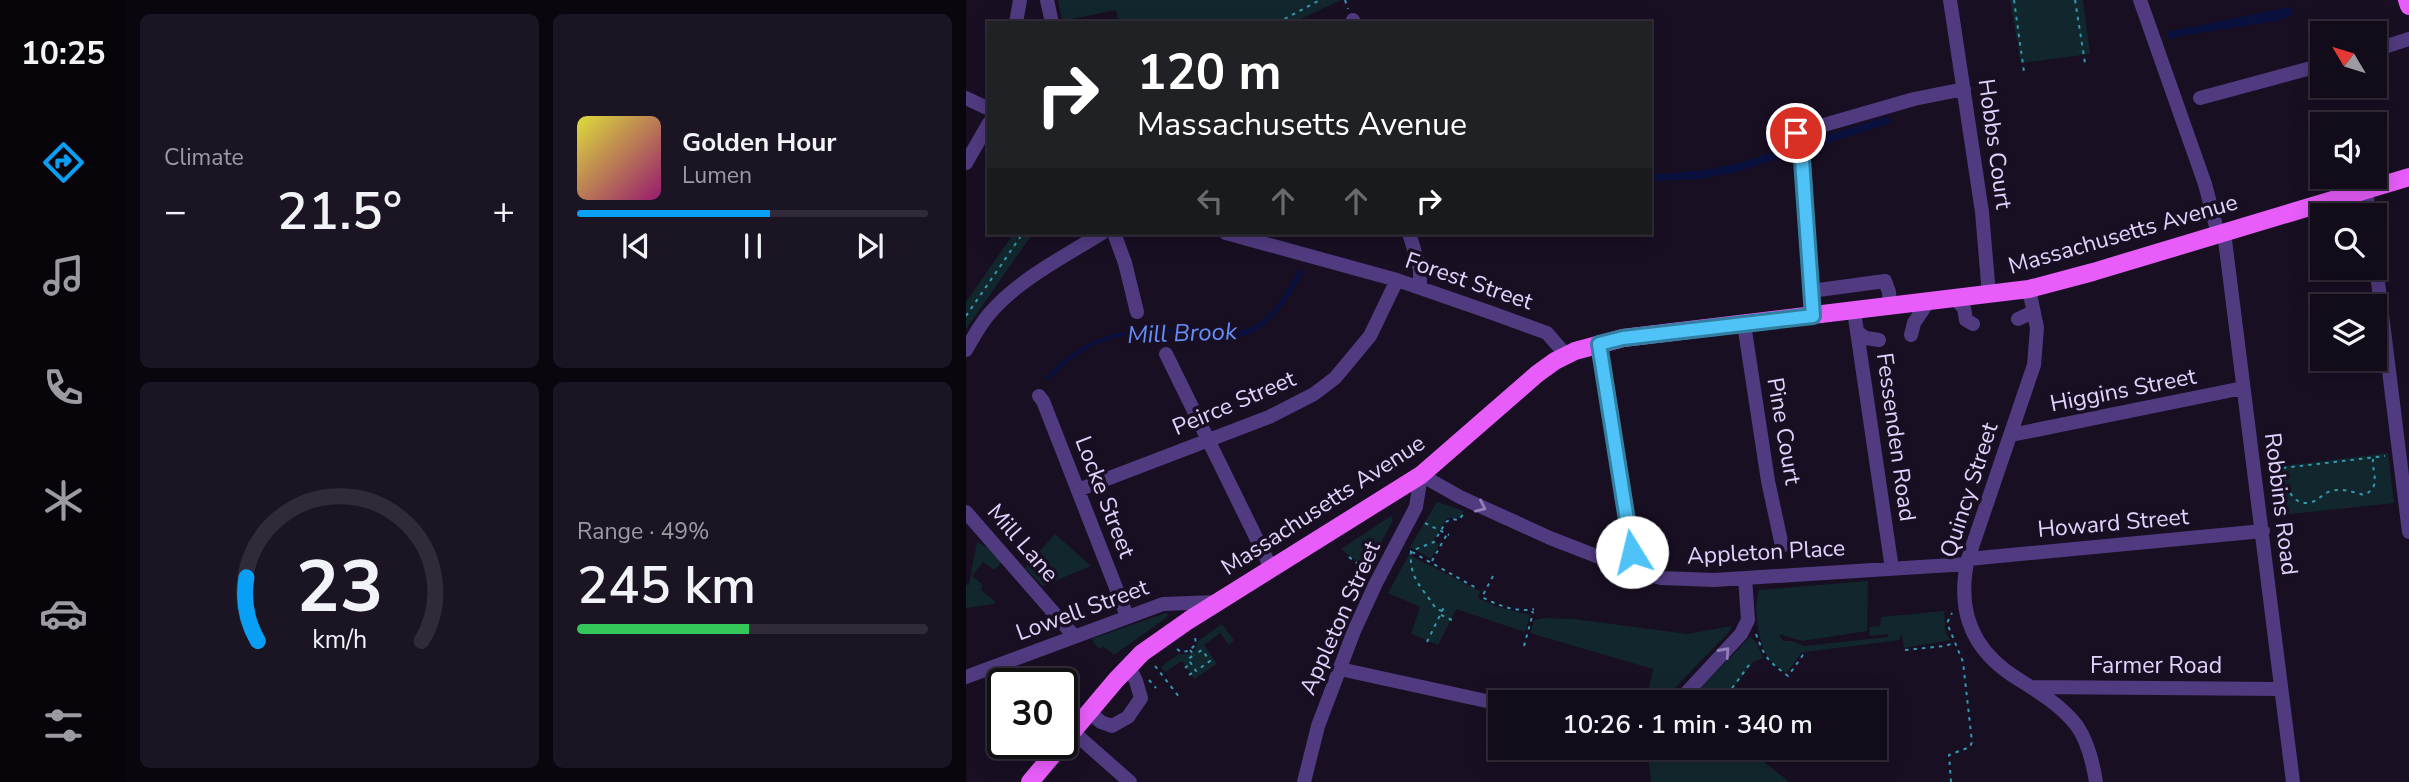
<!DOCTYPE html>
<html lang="en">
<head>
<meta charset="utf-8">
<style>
  :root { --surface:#120b1a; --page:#1b1423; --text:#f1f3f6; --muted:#9c9ba2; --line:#312b39; --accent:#089ff4 }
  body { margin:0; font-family:"Nunito Sans",sans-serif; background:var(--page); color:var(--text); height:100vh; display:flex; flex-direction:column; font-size:26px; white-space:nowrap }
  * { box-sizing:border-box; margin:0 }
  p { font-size:23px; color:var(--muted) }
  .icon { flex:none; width:38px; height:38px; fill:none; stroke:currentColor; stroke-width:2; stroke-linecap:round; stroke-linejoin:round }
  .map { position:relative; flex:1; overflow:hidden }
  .side { display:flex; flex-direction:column; gap:14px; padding:14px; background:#0a060e; width:840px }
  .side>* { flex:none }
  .hud { position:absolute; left:21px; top:21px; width:665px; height:214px; border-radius:0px; box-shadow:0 4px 18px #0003,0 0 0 2px var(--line); background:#202124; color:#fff; overflow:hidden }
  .needle { width:46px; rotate:308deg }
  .fabs { position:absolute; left:1344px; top:21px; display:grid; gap:14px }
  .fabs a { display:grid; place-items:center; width:77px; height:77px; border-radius:0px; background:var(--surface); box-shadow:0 4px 18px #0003,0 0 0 2px var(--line); font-size:35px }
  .speed { position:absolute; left:21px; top:668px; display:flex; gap:14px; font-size:35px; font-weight:700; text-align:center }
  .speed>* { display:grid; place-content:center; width:91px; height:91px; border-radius:50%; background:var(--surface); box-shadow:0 4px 18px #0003,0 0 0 2px var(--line); line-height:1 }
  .speed .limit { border:4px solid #111; border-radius:10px; background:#fff; color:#111 }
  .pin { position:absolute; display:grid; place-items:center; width:60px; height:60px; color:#fff; margin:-30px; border:4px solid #fff; border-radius:50%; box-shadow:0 2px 7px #0007 }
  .me { position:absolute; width:77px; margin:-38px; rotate:351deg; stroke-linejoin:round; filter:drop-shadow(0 0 5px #0008) }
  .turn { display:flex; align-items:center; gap:24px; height:147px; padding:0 35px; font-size:32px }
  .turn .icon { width:91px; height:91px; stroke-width:2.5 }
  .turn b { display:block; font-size:49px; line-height:60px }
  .lanes { display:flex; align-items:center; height:66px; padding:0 35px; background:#0003; justify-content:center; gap:35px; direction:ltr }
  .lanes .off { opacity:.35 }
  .big { font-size:52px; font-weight:600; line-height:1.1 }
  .side .tile { flex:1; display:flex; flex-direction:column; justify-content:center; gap:10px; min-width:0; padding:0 24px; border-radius:10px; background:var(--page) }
  .side .dial { align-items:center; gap:0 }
  .dial svg { height:182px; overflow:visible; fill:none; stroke:var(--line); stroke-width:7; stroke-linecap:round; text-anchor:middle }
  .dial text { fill:var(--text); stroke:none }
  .song { display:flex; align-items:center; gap:21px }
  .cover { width:84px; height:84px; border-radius:10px; background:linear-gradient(135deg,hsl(60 70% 55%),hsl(320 70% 35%)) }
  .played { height:7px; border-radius:4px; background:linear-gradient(90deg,var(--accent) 55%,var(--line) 55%) }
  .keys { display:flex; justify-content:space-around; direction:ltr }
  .heat { display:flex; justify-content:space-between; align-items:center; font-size:38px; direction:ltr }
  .charge { height:10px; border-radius:5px; background:linear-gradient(90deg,#34c759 49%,var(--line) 0) }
  .side .tiles { flex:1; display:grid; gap:14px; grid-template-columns:repeat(2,1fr) }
  .trip { position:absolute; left:522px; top:690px; width:399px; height:70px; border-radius:0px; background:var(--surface); box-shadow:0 4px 18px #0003,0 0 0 2px var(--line); font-weight:600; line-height:70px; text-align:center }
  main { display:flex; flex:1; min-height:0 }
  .menu { display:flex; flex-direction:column; width:126px; justify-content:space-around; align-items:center; background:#07040a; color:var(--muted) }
  .menu .icon { width:49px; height:49px }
  .menu .active { color:var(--accent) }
  .menu b { font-size:32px; color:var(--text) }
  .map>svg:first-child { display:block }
  .green { fill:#12272d }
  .water { fill:#0b113f }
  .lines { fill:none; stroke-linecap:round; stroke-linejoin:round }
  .path { stroke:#3398b1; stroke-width:2; stroke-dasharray:3.5 5; stroke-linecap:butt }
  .minor { stroke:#503b80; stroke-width:14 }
  .major { stroke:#e85dfa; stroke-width:18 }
  .oneway { stroke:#927fb9 }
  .route-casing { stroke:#337fa1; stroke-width:18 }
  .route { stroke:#4fc3f7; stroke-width:12 }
  .labels { text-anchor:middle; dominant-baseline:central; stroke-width:7; stroke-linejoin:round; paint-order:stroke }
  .street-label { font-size:23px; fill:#e2d2fe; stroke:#180f23 }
  .water-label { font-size:24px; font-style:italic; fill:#648dfa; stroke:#180f23 }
</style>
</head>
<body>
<main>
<nav class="menu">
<b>10:25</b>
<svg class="icon active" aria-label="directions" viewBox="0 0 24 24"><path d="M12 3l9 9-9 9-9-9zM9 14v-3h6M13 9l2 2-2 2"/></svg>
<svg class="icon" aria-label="music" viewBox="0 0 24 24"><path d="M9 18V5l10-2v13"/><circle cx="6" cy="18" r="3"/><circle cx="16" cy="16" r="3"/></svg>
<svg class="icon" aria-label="phone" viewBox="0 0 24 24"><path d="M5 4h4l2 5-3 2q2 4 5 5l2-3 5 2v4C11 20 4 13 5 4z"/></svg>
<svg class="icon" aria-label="climate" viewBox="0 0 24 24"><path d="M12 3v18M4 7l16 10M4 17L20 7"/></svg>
<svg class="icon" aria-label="car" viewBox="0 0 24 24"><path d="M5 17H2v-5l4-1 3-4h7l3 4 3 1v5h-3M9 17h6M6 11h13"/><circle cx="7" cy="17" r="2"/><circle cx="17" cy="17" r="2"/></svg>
<svg class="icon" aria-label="filters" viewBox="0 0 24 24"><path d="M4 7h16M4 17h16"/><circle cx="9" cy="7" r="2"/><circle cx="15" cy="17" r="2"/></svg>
</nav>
<section class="side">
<div class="tiles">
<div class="tile"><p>Climate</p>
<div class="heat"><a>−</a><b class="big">21.5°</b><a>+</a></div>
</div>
<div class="tile">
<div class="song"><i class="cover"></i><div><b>Golden Hour</b><p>Lumen</p></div></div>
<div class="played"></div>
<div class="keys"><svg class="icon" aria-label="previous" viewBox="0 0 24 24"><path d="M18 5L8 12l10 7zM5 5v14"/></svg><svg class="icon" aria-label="pause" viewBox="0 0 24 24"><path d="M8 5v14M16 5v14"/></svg><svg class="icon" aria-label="next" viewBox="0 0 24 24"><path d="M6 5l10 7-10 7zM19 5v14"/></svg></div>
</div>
<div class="tile dial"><svg viewBox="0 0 100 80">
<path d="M14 69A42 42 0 1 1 86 69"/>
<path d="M14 69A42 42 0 0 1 9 41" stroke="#089ff4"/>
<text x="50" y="56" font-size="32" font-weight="700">23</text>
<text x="50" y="72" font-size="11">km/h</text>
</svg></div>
<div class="tile"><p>Range · 49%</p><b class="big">245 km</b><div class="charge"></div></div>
</div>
</section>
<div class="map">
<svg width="1443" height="782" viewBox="0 0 1443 782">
  <rect width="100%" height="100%" fill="#180f23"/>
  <path class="green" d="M92 0H375L326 23H153L150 10 96 21Z
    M1044 0H1117L1124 54 1055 63Z
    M48 233H67L0 329V302Z
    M1422 453 1428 503 1306 516 1300 468Z
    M471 502 498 511 494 518H481L467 541 473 545 465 559 444 547Z
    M425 516 427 520 401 569 375 549Z
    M89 534 125 566 77 586 59 568Z
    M11 542 25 549 37 561 28 570 17 562 6 576 17 585 15 590 29 601 28 604 0 608V585H3Z
    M443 555 514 591 512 598 529 606 564 615 559 632 490 609 472 645 445 634 454 607 422 593Z
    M902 581 901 631 836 641 813 634 817 641H826L838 646 922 637V634L904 636 903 627 914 626 915 617 978 611 979 630 984 640 938 648 936 635 934 636V640L838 652 835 653 822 671 819 672C813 667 805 663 802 657 792 641 787 608 793 590Z
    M200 613 202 615 200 618 148 655 137 646 133 649 125 639Z
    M579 618 608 619 721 634 766 626 763 632 695 702H680L687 669 564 633 568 620Z
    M256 624 268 640 263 645 254 633 238 645 251 664 228 679 216 661 199 672 195 667 213 654H222L229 650 232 641Z
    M784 637 790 642 797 658 787 662 757 702H721Z
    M681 747C710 747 757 741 783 753 798 760 810 772 823 782H685Z"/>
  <path class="water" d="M1324 7 1327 13 1316 20 1214 36 1203 40 1201 32Z
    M922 116 925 123 767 173 735 179 684 181V175L740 170 774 163Z
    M333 269 338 272C324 295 311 319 287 332 269 342 248 337 229 336 168 330 127 332 83 380L81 379 80 377C126 328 170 325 233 331 252 332 274 335 291 324 311 312 322 288 333 269Z"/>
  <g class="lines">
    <path class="path" d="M379 0 382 9
      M1048 0 1058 72
      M1109 0 1119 63
      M311 23 354 0
      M0 316 57 233
      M1316 469C1319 483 1325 508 1346 502 1353 500 1357 493 1365 491 1376 488 1387 492 1398 495 1416 486 1406 475 1407 459
      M1300 470 1419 456
      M459 523 483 535
      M446 552 512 589
      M383 557 401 571
      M466 561 481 534
      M527 576 516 597C531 605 551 613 568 609
      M373 592 375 593 386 586 395 565
      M476 611 470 609C456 586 443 580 445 551L468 542 480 522 485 519 493 520 498 513
      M475 615 486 620
      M790 634C799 658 801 660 822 676L837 655 842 654
      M461 642 478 607
      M558 646 567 613 566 611
      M211 649 215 652 223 651 230 644 229 637
      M224 650 228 655 222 659 230 671 244 661 236 650 228 655
      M939 650 979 646 988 643
      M189 666 214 698
      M219 668 224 664
      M223 675 229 671
      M183 680 190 688
      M756 702 786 661
      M985 782 983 755 1004 747 1006 742 997 662 981 623 986 613"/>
    <path class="minor" d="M81 0 86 23
      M984 0 1016 212 1023 295
      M1174 0 1239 184 1252 234
      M387 20 388 23
      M50 23 54 0
      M1409 50 1443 39
      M0 98 23 109
      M1234 98 1356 65
      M0 163 23 123
      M1400 189 1403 215
      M1258 232 1327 782
      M148 233 159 263 171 312
      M260 233 431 280 526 313 581 333 600 355
      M443 233 454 269V288
      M1409 258 1443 532
      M1063 289 1071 328 1068 365 1002 559C990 611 1006 651 1052 679 1073 692 1096 706 1111 726 1122 742 1127 763 1130 782
      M845 291 919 281 923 292 924 307
      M989 299 998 308 1000 320 1007 324
      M888 311 926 569
      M847 316 837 160 830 133 948 99 998 89
      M1052 319 1067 312
      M778 324 802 481 816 546
      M891 332 900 338 913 340
      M945 335 948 323 962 302
      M633 344 669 571
      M0 350C7 338 14 324 24 313 52 280 99 256 136 233
      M200 354 305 568
      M73 396 77 401 161 616
      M1045 435 1277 388
      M112 490 303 417 348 394 369 378 404 336 431 280
      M0 512 108 636
      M1002 559 1297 531
      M374 669 534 704
      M0 677 197 604 251 602
      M1065 687 1315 689
      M712 702 775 634 782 620 779 578
      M123 712 135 722 146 726 162 717 175 698 170 681 163 667
      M106 731 164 782
      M338 782 352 726 388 631 410 583 450 507 455 475 494 497 584 538 669 571 695 578 748 580 1001 564"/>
    <path class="major" d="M1441 0 1443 6
      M96 744 150 680 176 653 223 620 455 475 571 374 589 361 609 351 657 338 1063 289 1127 272 1443 177
      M64 782 96 744"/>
  </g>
  <defs><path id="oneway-chevron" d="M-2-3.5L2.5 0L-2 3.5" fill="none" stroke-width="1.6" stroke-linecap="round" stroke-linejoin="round" transform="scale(1.75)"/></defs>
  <g class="oneway">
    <use href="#oneway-chevron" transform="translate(515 507) rotate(25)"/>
    <use href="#oneway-chevron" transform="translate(759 652) rotate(-48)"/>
  </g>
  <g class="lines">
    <defs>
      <path id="route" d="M666 552 633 344 657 338 847 316 836 160 830 133"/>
    </defs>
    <use href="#route" class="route-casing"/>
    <use href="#route" class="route"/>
  </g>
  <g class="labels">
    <g class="street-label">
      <text transform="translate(1029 144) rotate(82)">Hobbs Court</text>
      <text transform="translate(1157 234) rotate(-16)">Massachusetts Avenue</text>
      <text transform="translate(503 281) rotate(19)">Forest Street</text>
      <text transform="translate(1157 390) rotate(-11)">Higgins Street</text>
      <text transform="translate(268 403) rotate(-23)">Peirce Street</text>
      <text transform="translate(818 431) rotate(80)">Pine Court</text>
      <text transform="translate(930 437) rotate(82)">Fessenden Road</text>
      <text transform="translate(1003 490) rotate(-72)">Quincy Street</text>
      <text transform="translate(139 497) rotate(69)">Locke Street</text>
      <text transform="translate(1315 504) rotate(83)">Robbins Road</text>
      <text transform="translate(357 505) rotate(-33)">Massachusetts Avenue</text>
      <text transform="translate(1147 523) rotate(-5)">Howard Street</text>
      <text transform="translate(57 543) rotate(49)">Mill Lane</text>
      <text transform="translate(800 552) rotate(-3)">Appleton Place</text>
      <text transform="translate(116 610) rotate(-20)">Lowell Street</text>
      <text transform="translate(374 618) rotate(-66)">Appleton Street</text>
      <text x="1190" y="665">Farmer Road</text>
    </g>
    <g class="water-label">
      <text transform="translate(216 333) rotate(-2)">Mill Brook</text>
    </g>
  </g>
</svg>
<div class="fabs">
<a><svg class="needle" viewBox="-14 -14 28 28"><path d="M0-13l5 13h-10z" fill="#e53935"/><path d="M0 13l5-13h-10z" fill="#9c9ba2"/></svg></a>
<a><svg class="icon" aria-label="sound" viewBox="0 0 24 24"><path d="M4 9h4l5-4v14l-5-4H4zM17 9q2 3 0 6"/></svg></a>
<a><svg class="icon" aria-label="search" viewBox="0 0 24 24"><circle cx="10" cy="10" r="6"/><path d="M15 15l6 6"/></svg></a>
<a><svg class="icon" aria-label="layers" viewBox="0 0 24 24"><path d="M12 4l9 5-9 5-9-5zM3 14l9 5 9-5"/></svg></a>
</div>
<div class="speed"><div class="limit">30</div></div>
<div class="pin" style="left:830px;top:133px;background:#d93025"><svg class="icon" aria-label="arrive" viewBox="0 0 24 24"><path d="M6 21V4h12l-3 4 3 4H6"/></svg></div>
<svg class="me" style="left:666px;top:552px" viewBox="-20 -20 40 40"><circle r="19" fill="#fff"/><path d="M0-13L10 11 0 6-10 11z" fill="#4fc3f7"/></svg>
<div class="trip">10:26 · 1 min · 340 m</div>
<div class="hud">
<div class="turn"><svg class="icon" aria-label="right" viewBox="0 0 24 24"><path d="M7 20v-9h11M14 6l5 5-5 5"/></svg><div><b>120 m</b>Massachusetts Avenue</div></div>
<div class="lanes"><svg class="icon off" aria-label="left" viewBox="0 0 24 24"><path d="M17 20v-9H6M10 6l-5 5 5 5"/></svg><svg class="icon off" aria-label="ahead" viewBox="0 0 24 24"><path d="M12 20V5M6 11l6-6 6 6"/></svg><svg class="icon off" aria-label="ahead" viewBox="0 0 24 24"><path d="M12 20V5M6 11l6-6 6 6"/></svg><svg class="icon" aria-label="right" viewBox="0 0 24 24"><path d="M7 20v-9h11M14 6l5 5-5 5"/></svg></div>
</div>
</div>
</main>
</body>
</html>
